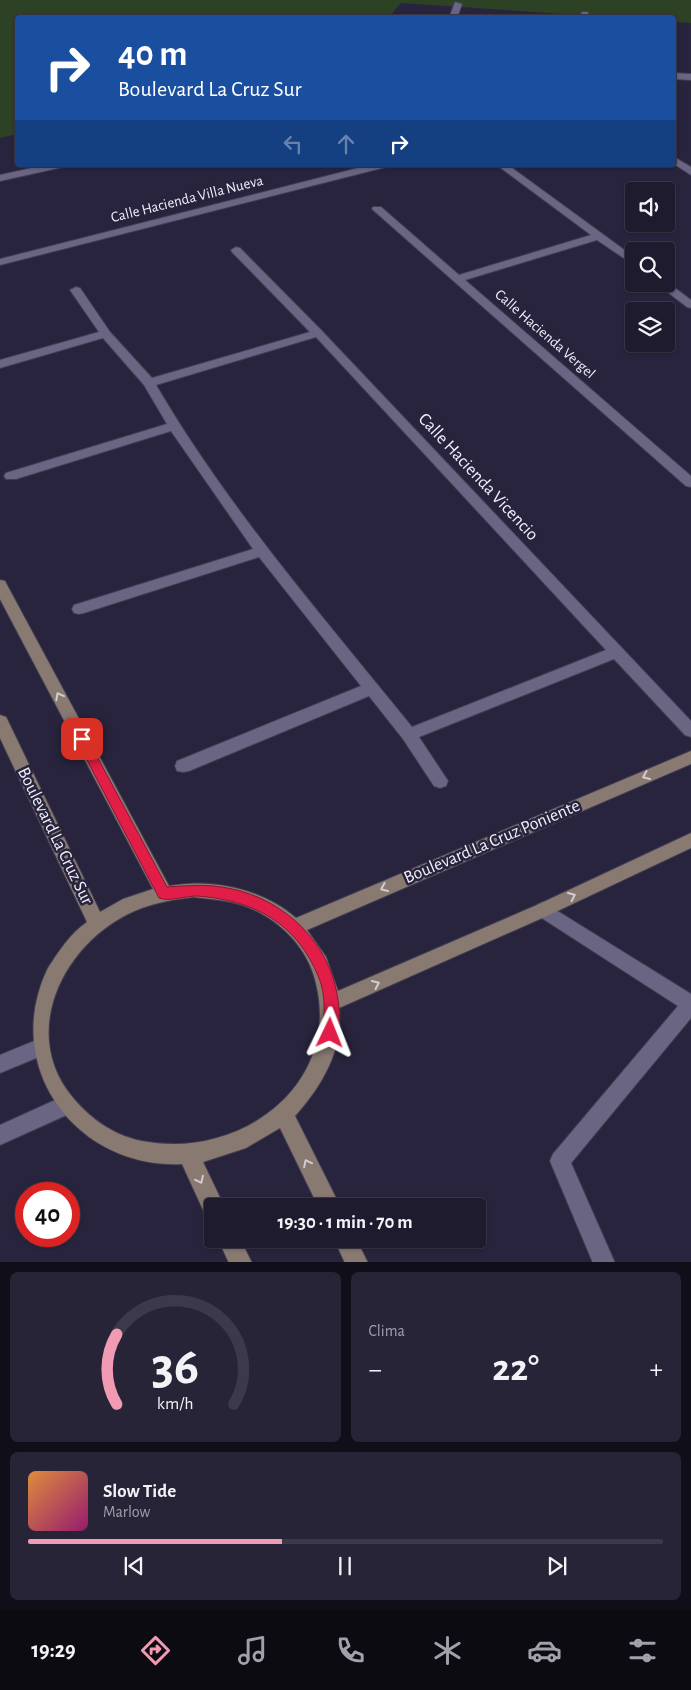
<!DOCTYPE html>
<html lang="es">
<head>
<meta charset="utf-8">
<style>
  :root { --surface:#1e1b2e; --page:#262436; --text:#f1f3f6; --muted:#a1a1aa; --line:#3c394a; --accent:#f19ab3 }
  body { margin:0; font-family:"Alegreya Sans",sans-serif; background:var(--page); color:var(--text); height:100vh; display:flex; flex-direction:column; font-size:19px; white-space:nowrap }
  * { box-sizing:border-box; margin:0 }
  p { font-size:16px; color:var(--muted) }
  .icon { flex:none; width:28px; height:28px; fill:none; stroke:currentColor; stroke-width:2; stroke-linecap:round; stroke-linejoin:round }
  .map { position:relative; height:1262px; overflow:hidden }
  .panel { display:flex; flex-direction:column; gap:10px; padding:10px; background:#100f19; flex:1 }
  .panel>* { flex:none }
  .banner { position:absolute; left:15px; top:15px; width:661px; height:152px; border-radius:5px; box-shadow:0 1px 4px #0004,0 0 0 1px var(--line); background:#1a4fa0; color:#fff; overflow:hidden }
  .tools { position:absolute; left:625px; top:182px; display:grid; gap:10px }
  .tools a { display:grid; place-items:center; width:50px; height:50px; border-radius:5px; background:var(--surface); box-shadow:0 1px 4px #0004,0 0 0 1px var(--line); font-size:25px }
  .speed { position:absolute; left:15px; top:1182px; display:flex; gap:10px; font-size:25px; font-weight:700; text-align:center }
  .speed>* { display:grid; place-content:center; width:65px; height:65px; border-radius:50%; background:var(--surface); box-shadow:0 1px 4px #0004,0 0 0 1px var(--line); line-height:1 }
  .speed .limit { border:8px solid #d22; background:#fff; color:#111 }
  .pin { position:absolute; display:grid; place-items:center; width:42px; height:42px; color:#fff; margin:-21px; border-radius:10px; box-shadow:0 2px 8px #0006 }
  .me { position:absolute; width:55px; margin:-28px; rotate:2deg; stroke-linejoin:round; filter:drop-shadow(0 0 4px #0008) }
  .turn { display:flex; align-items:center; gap:18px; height:105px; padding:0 20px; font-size:22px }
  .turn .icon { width:65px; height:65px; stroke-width:2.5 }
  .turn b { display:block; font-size:35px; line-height:42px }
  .lanes { display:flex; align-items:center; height:48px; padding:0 20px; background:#0003; justify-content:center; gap:25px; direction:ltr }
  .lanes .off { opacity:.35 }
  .big { font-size:38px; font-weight:700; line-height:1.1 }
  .panel .widget { flex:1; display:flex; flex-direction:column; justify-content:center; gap:8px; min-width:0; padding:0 18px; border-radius:8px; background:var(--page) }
  .panel .dial { align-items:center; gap:0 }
  .dial svg { height:130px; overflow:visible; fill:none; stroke:var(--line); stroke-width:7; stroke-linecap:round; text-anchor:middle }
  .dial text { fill:var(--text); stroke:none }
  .song { display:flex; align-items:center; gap:15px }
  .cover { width:60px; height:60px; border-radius:8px; background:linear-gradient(135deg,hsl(30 70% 55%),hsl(320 70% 35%)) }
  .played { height:5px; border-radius:2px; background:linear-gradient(90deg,var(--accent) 40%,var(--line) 40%) }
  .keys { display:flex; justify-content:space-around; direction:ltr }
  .heat { display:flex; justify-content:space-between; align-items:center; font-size:28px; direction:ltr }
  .panel .tiles { flex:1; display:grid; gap:10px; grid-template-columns:1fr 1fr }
  .widget:last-child { grid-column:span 2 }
  .trip { position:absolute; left:204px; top:1198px; width:282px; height:50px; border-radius:5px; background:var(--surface); box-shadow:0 1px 4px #0004,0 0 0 1px var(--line); font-weight:700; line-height:50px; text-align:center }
  .tab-bar { display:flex; height:80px; justify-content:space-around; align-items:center; background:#0c0b12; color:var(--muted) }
  .tab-bar .icon { width:35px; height:35px }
  .tab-bar .current { color:var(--accent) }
  .tab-bar b { font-size:22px; color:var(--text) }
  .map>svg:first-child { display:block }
  .green { fill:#2d4124 }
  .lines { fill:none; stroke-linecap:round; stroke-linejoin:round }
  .street-casing { stroke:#423e53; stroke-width:2 }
  .secondary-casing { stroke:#423e53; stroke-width:2 }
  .street { fill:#696583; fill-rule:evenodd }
  .secondary { fill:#887971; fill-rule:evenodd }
  .oneway { stroke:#d1ccd2 }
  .route { fill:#e11d48; stroke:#92132f }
  .labels { text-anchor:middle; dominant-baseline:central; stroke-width:5; stroke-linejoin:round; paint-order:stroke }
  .far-street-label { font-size:15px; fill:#f0effc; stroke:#28243d }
  .street-label { font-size:18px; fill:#f0effc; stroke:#28243d }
</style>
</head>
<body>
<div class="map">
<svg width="691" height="1263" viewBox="0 0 691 1263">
  <rect width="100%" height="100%" fill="#28243d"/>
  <path class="green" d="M0 0H691V23L674 22V18L608 17 401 3 388 18H18L17 134 0 138Z"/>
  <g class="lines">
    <defs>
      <path id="street" d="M455 2 462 4 457 18H449Z
        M582 12H588V18H580Z
        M674 73 691 74V80L674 79Z
        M674 157 691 167V175L674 164Z
        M45 165H64L63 167 0 181V175Z
        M370 165H387L386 167 0 265V259Z
        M497 165H508L634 257V265L597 240 465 280 691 476V487L686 486 372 209 373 207H381L459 275 591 235Z
        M236 247 240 248 322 331 691 721V737L685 735 614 659 419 737 448 781 446 786 440 788 434 786 403 739 369 696 189 771 183 772 177 771 175 766 177 761 361 686 259 557 84 613 79 614 74 613 72 609 74 605 253 549 171 431 16 479H6L4 476 6 473 167 424 144 385 103 338 0 368V360L99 332 70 290 76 287 80 288 110 332 152 378 310 332 232 252 231 250ZM316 337 606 650 412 727C323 617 228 508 156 385Z
        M667 282 691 300V308L687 307 657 284H666Z
        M543 902 691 994V1018L571 1163 615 1263H593L550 1161 553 1154 678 1006 537 915 534 910 537 905Z
        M39 1039 46 1042 49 1048 46 1054 0 1073V1055Z
        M64 1096 71 1099 74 1106 71 1113 0 1145V1125Z"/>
      <path id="secondary" d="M0 580 5 581 7 585 169 886C212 878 263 889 296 918L691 751V764L307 930 326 957 338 991 537 905 691 833V848L549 915 339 1008C344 1050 321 1087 295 1116L340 1206H318L280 1128 246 1148 203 1162 224 1206H212V1216L205 1214 182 1164C77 1169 0 1067 48 968 59 951 70 934 87 922L0 738V715L6 717 8 721 100 912 123 899 153 889 0 599ZM193 897C211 899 229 900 245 906 276 917 303 943 313 973 348 1080 243 1161 142 1141 115 1136 92 1120 74 1099 20 1037 59 950 126 915 147 904 170 900 193 897Z
        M218 1239H240L252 1263H229Z
        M334 1239H356L368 1263H345Z"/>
    </defs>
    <use href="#street" class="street-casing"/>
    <use href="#secondary" class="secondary-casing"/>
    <use href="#street" class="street"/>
    <use href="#secondary" class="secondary"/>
  </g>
  <defs><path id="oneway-chevron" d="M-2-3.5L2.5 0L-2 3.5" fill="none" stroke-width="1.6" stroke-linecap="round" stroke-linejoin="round" transform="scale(1.25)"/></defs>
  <g class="oneway">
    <use href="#oneway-chevron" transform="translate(59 696) rotate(-118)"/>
    <use href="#oneway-chevron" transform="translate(646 776) rotate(157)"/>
    <use href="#oneway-chevron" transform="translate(384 888) rotate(157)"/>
    <use href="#oneway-chevron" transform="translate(572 896) rotate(-25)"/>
    <use href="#oneway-chevron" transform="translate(376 984) rotate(-24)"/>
    <use href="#oneway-chevron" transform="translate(307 1163) rotate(-116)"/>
    <use href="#oneway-chevron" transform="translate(200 1180) rotate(64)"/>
  </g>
  <path class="route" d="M82 734 86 736 167 887C185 886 203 884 221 887 275 894 324 934 336 989 339 1003 342 1024 336 1037L330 1039 325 1037C321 1027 325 1015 324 1004 324 996 322 985 319 978 297 923 254 900 197 896 184 896 170 902 159 898L76 739 77 736Z"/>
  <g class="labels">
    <g class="far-street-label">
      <text transform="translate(187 199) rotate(-14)">Calle Hacienda Villa Nueva</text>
      <text transform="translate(545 334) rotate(41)">Calle Hacienda Vergel</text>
    </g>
    <g class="street-label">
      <text transform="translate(478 477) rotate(47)">Calle Hacienda Vicencio</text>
      <text transform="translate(55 836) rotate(64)">Boulevard La Cruz Sur</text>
      <text transform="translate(492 842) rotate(-23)">Boulevard La Cruz Poniente</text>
    </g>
  </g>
</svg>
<div class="tools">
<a><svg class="icon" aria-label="sound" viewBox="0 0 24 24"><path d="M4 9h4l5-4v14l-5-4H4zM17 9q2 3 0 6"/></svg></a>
<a><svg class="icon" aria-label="search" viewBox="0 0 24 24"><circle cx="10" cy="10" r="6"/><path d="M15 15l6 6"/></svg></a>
<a><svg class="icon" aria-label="layers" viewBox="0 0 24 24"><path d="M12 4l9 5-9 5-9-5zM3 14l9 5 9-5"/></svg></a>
</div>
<div class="speed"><div class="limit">40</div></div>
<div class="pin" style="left:82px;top:739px;background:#d93025"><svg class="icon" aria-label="arrive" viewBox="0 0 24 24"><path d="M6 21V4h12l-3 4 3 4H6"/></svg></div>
<svg class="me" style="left:330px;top:1033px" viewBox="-20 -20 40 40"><path d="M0-17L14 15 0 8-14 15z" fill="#e11d48" stroke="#fff" stroke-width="4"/></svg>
<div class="trip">19:30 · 1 min · 70 m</div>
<div class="banner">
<div class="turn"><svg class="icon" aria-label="right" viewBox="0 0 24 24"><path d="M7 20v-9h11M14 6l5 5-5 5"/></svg><div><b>40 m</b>Boulevard La Cruz Sur</div></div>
<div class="lanes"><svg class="icon off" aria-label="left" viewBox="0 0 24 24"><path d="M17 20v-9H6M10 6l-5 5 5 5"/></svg><svg class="icon off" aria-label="ahead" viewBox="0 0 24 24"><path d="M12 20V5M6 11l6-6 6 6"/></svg><svg class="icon" aria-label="right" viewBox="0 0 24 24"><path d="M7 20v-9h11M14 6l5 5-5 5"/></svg></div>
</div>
</div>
<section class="panel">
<div class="tiles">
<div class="widget dial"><svg viewBox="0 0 100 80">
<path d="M14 69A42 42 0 1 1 86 69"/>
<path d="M14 69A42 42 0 0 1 14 26" stroke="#f19ab3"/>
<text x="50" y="56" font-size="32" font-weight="700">36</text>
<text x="50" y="72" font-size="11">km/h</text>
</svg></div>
<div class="widget"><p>Clima</p>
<div class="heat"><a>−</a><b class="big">22°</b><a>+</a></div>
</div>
<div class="widget">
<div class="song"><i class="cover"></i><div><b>Slow Tide</b><p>Marlow</p></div></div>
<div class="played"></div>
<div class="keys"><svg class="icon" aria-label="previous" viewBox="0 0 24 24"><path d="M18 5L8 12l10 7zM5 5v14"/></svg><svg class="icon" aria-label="pause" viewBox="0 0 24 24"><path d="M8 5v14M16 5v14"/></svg><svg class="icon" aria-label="next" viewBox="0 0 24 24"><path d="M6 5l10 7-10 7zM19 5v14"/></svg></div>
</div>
</div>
</section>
<nav class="tab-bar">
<b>19:29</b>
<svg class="icon current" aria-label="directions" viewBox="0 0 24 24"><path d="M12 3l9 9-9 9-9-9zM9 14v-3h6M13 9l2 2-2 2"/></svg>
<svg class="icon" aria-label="music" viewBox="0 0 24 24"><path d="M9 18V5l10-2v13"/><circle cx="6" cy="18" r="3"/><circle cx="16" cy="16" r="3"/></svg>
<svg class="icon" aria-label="phone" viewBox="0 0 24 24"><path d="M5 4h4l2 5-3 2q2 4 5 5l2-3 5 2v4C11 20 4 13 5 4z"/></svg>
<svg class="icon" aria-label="climate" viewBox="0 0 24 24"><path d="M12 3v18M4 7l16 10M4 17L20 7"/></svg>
<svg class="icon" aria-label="car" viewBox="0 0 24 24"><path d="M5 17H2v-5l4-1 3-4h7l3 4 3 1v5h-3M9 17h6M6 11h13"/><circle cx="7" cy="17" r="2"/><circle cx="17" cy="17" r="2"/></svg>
<svg class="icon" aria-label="filters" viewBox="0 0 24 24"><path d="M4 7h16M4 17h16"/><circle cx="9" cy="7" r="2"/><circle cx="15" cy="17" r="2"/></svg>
</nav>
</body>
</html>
